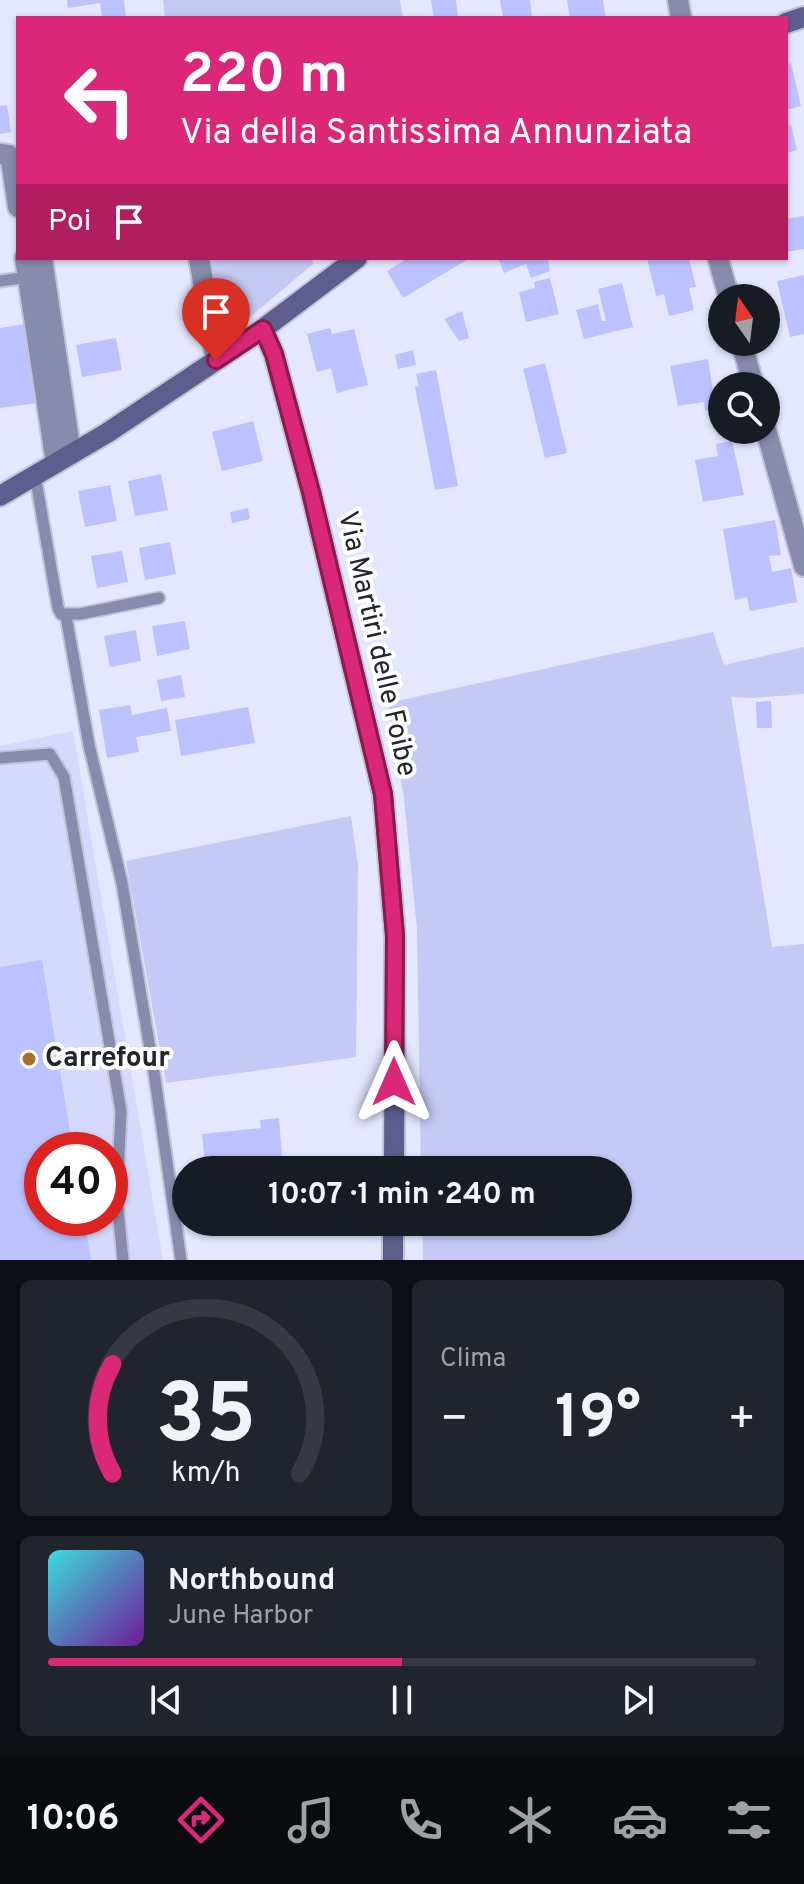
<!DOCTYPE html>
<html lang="it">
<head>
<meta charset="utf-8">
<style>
  :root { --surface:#171b24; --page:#20242c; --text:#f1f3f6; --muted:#9ea1a6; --line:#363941; --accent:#db2777 }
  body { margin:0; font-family:Overpass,sans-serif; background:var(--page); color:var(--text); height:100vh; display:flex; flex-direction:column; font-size:30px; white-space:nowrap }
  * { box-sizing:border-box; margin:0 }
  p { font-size:26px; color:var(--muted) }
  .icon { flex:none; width:44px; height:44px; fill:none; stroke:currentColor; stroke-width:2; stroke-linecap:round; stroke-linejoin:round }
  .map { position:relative; height:1260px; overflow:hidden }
  .panel { display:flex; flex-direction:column; gap:20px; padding:20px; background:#0d0f14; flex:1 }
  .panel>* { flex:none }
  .guide { position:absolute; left:16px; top:16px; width:772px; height:244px; border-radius:0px; box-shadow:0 2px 6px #0004; background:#db2777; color:#fff; overflow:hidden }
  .needle { width:52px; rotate:346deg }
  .buttons { position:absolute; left:708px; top:284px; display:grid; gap:16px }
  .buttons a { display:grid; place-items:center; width:72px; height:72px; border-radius:50%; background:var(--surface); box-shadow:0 2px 6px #0004; font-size:40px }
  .speed { position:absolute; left:24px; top:1132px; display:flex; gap:16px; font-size:40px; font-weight:700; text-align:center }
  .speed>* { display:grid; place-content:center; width:104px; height:104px; border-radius:50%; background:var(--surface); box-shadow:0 2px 6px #0004; line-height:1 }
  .speed .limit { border:12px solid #d22; background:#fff; color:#111 }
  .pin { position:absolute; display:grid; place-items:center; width:68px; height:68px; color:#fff; margin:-82px -34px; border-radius:50% 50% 50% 0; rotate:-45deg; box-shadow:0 0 8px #0007 }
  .pin .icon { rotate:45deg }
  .me { position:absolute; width:88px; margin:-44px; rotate:0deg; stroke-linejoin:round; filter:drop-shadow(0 0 6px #0008) }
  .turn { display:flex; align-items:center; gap:28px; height:168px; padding:0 32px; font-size:36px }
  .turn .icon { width:104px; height:104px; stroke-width:2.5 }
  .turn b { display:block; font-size:56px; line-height:68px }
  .then { display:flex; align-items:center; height:76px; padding:0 32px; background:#0003; gap:16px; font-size:30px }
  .big { font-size:60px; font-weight:700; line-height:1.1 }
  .panel .widget { flex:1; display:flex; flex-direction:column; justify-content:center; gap:12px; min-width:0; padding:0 28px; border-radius:12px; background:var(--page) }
  .panel .dial { align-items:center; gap:0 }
  .dial svg { height:208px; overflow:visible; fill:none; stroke:var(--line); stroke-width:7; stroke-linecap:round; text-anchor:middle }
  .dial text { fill:var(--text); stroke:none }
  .song { display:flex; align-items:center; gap:24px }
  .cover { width:96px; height:96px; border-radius:12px; background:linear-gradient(135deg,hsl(180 70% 55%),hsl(280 70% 35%)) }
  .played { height:8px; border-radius:4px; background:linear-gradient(90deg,var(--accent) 50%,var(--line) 50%) }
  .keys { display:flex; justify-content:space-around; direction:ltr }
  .heat { display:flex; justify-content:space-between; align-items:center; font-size:44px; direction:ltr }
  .panel .tiles { flex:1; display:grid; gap:20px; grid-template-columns:1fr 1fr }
  .widget:last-child { grid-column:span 2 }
  .trip { position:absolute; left:172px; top:1156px; width:460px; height:80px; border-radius:40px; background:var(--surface); box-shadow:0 2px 6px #0004; font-weight:700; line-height:80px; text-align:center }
  .dock { display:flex; height:128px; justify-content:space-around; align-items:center; background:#090b0e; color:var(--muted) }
  .dock .icon { width:56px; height:56px }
  .dock .selected { color:var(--accent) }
  .dock b { font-size:36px; color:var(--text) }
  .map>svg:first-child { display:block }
  .built { fill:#d5d9fc; fill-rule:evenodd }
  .green { fill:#c4c9f5 }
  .building { fill:#bcc2ff }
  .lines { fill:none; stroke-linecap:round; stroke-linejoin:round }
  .lane-casing { stroke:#c1c4d9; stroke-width:15 }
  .street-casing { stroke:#c1c4d9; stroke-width:24 }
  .secondary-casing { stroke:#c1c4d9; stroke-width:24 }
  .lane { stroke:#888cac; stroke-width:11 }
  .street { stroke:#888cac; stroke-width:20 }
  .secondary { stroke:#5c5f8d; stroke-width:20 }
  .route-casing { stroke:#8e194d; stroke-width:20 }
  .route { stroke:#db2777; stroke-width:14 }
  .poi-dot { fill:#a57029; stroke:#fff; stroke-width:3 }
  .labels { text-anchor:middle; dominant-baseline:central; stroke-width:8; stroke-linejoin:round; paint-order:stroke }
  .street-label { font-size:28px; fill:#23242e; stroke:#fff }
  .poi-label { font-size:28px; font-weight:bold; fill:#23242e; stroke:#fff; text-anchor:start }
</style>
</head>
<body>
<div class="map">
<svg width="804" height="1260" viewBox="0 0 804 1260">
  <rect width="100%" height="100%" fill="#e4e7fe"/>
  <path class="built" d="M73 731 163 1260H0V746ZM42 1150H110V1218H42Z"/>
  <path class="green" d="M163 0H400L403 18H165Z
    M208 258H312L313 264 223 340Z
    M713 632 724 665 804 647V694L752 698 731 697 772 947 804 944V1260H423L422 1222H618V1170H421L417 930 404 798 388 703Z
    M351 816 358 866 356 1057 166 1083 126 861Z"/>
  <path class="building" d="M67 0H124L126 18H102L100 3 68 8Z
    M431 0H456L458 18H434Z
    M500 0H530L532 18H503Z
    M567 0H603L606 18H570Z
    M791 63 801 106 786 110V65Z
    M7 105 11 132 0 134V106Z
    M791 125 797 150 786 153V126Z
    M804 216V249L786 252V219Z
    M408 258H470L403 298 387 271Z
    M498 258H548L550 271 531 278 526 264 504 273Z
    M647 258H689L696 287 689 288 694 310 669 316 664 294 656 296Z
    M804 275V334L790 337 777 281Z
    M550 278 559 314 526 322 519 292 535 288 534 282Z
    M622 283 633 327 584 339 576 310 598 304 602 321H606L598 289Z
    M462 311 469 338 459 341 444 319Z
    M27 324 38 403 0 408V328Z
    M330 328 332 334 354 329 368 385 337 393 331 368 317 372 307 334Z
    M116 338 122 370 82 377 76 345Z
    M413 350 416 365 398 369 395 355Z
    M708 359 716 409 705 411 704 402 678 406 670 366Z
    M545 363 567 453 545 458 523 369Z
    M436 370 458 486 435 490 415 387 419 386 416 374Z
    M253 421 263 461 222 471 212 432Z
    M732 441 744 495 703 502 695 460 718 456 716 444Z
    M161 474 168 510 135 516 128 481Z
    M110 485 117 521 85 527 78 491Z
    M248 508 250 519 232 523 230 512Z
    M775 520 781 555 769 556 772 572 791 568 797 602 750 611 747 597 735 600 723 529Z
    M170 542 176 574 145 580 139 548Z
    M122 551 128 582 97 588 91 556Z
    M185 621 190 649 157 656 152 626Z
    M136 630 141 661 110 667 104 636Z
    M181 675 185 697 161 701 157 680Z
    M771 701 772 728H757L756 702Z
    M130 705 132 715 167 708 171 731 136 737 139 752 107 758 99 710Z
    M248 707 255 743 181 756 175 720Z
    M42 960 73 1150H42V1218H84L91 1260H0V967Z
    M279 1118 283 1170H259V1164L226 1167V1161L205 1163 202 1134 261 1128 260 1120Z"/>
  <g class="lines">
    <defs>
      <path id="lane" d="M0 281 28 277
        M35 475 58 608 61 614H80L159 598
        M66 616 89 745 122 883 154 1072 181 1260
        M0 758 50 754 64 777 121 1111 117 1200 123 1260"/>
      <path id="street" d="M678 0 681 18
        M0 154 8 155 11 160 18 207
        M25 258 56 463
        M42 258 71 454
        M199 258 216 360
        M718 258 729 298
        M741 342 754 386
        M766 430 804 566"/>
      <path id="secondary" d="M786 23 804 17
        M263 329 274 354 311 492 383 794 395 936 394 1170
        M0 496 107 433 263 329 357 258
        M393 1260V1222"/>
    </defs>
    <use href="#lane" class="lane-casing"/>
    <use href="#street" class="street-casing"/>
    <use href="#secondary" class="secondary-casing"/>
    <use href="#lane" class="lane"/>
    <use href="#street" class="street"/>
    <use href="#secondary" class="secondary"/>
  </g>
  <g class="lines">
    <defs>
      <path id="route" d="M216 360 263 329 274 354 311 492 383 794 395 936 394 1082"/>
    </defs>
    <use href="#route" class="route-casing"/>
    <use href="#route" class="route"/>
  </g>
  <circle class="poi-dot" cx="29" cy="1059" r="8"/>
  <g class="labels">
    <g class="street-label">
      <text transform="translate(376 644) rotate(77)">Via Martiri delle Foibe</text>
    </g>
    <g class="poi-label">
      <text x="45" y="1059">Carrefour</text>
    </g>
  </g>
</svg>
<div class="buttons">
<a><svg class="needle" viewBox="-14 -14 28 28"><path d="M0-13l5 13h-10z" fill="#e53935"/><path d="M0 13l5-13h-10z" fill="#9ea1a6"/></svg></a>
<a><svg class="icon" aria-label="search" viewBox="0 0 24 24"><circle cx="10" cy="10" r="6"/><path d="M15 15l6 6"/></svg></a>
</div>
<div class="speed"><div class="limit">40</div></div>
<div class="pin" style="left:216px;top:360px;background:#d93025"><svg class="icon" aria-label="arrive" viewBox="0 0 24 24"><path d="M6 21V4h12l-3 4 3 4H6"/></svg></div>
<svg class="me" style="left:394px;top:1082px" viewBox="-20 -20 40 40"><path d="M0-17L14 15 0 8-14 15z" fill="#db2777" stroke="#fff" stroke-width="4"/></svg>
<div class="trip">10:07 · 1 min · 240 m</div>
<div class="guide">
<div class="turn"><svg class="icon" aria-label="left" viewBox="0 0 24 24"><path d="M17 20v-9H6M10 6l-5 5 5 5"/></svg><div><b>220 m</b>Via della Santissima Annunziata</div></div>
<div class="then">Poi<svg class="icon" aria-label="arrive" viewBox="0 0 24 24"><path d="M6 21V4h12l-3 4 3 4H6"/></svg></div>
</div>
</div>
<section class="panel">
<div class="tiles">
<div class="widget dial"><svg viewBox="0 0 100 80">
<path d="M14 69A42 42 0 1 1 86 69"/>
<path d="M14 69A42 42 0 0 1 14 27" stroke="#db2777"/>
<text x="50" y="56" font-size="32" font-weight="700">35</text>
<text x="50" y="72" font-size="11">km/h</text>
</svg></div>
<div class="widget"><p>Clima</p>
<div class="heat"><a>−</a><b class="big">19°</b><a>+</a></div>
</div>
<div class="widget">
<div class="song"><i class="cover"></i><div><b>Northbound</b><p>June Harbor</p></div></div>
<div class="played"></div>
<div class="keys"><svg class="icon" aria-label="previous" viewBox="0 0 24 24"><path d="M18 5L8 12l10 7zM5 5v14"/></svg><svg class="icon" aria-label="pause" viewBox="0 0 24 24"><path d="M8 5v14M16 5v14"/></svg><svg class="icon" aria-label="next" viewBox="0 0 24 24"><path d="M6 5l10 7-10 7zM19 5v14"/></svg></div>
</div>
</div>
</section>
<nav class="dock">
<b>10:06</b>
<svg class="icon selected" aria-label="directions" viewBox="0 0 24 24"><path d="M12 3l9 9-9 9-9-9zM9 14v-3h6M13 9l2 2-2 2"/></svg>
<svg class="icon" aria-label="music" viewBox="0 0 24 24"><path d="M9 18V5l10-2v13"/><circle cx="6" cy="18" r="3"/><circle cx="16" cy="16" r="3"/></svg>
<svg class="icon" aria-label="phone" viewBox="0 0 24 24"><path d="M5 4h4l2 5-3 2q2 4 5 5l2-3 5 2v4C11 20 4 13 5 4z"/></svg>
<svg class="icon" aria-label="climate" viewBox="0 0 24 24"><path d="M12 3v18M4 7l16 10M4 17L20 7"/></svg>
<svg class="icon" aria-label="car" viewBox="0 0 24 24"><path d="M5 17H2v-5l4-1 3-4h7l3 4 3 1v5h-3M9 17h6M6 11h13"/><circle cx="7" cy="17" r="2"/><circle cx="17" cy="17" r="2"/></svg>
<svg class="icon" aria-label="filters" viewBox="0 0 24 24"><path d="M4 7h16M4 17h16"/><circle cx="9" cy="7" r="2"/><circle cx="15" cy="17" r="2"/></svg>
</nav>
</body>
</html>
